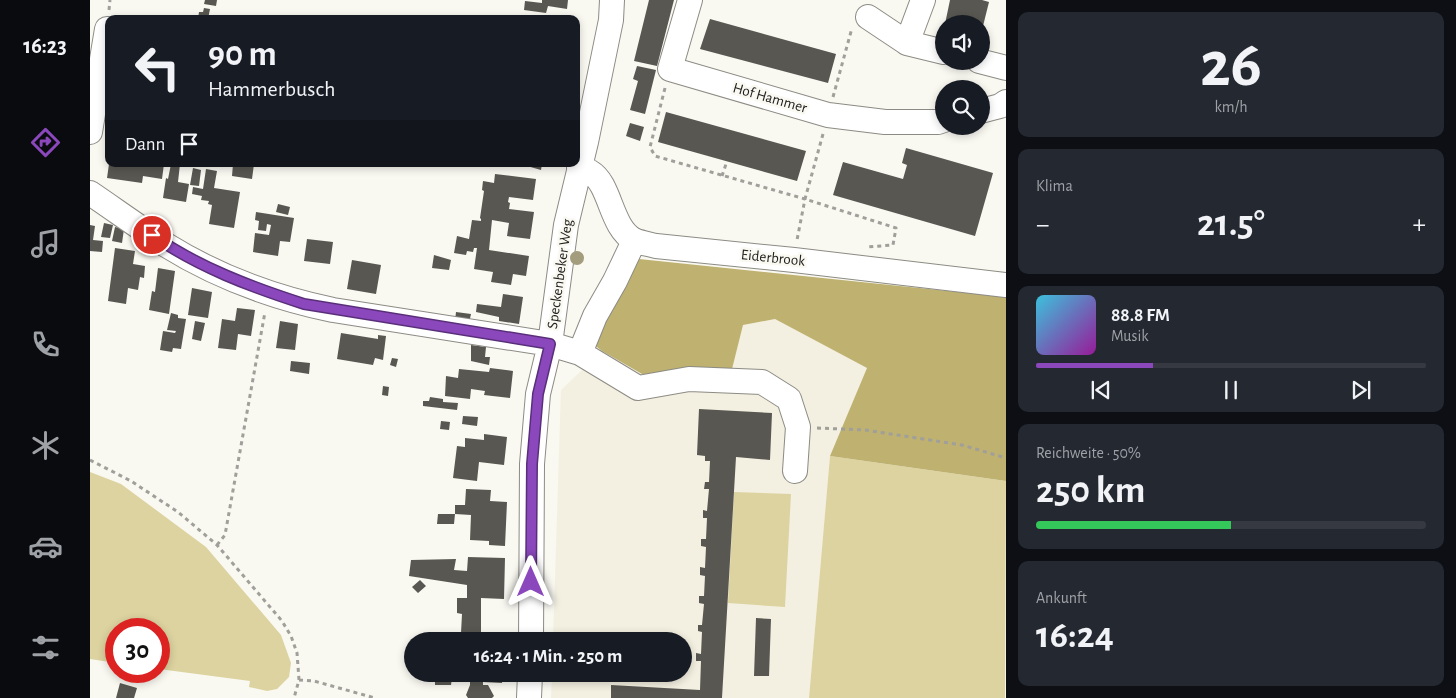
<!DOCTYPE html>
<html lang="de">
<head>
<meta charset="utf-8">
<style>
  :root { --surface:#171b24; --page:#242831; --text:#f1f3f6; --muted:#9ea1a6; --line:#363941; --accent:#8b48bc }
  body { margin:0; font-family:"Alegreya Sans",sans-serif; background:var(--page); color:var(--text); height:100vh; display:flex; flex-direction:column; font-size:19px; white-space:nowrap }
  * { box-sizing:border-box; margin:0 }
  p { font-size:16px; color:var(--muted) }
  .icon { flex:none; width:28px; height:28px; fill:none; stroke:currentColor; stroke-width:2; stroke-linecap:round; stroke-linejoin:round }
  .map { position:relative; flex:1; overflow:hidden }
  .details { display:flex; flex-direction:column; gap:12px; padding:12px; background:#0d0f14; width:450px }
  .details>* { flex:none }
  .top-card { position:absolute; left:15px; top:15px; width:475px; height:152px; border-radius:10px; box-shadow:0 2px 8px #0003; background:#171b24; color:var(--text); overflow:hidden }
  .fabs { position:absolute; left:845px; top:15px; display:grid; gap:10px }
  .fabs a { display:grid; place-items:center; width:55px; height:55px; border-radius:50%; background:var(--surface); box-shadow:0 2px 8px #0003; font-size:25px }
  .speed { position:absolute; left:15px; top:618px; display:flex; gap:10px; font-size:25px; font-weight:700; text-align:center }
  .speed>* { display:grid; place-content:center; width:65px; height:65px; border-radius:50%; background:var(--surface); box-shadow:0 2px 8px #0003; line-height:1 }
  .speed .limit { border:8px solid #d22; background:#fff; color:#111 }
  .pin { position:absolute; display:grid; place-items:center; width:42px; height:42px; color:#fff; margin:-21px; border:2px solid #fff; border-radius:50%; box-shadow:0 1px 5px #0007 }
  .me { position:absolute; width:55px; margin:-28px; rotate:0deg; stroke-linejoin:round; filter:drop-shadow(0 0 4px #0008) }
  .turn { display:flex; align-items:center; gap:18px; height:105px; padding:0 20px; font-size:22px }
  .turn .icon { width:65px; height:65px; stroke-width:2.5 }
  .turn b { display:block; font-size:35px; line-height:42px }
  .then { display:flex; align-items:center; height:48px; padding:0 20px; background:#0003; gap:10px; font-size:19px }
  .big { font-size:38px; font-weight:700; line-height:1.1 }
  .details .widget { flex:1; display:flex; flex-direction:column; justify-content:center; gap:8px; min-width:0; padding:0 18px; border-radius:10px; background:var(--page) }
  .details .dial { align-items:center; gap:0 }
  .dial b { font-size:65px; line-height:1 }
  .song { display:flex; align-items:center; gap:15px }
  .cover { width:60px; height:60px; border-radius:8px; background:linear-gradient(135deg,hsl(190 70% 55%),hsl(300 70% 35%)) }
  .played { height:5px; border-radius:2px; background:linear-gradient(90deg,var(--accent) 30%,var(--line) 30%) }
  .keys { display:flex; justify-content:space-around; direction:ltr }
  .heat { display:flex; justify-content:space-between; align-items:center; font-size:28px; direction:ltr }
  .charge { height:8px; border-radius:4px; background:linear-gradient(90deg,#34c759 50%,var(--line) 0) }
  .trip { position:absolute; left:314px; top:632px; width:288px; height:50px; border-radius:25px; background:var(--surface); box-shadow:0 2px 8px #0003; font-weight:700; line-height:50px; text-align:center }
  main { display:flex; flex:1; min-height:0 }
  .dock { display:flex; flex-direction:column; width:90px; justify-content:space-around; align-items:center; background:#090b0e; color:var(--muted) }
  .dock .icon { width:35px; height:35px }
  .dock .selected { color:var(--accent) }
  .dock b { font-size:22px; color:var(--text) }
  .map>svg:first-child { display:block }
  .built { fill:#f3f0e1 }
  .green { fill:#ddd3a0 }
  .forest { fill:#bfb16f }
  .building { fill:#585751 }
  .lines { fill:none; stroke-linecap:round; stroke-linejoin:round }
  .minor-casing { stroke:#8c8b84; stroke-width:26 }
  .path { stroke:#a09f9a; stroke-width:3; stroke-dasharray:4 4; stroke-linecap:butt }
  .minor { stroke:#fff; stroke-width:24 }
  .tree { fill:#a39d7e }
  .route-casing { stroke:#5a2f7a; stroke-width:12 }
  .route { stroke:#8b48bc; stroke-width:9 }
  .labels { text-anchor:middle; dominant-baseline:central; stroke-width:5; stroke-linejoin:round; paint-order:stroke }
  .street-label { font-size:15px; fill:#22211e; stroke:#f9f8f1 }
</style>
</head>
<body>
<main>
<nav class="dock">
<b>16:23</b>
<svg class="icon selected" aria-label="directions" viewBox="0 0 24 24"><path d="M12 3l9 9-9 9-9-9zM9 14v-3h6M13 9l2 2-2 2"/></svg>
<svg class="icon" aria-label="music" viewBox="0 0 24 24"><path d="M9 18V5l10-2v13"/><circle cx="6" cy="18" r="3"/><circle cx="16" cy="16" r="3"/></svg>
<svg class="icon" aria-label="phone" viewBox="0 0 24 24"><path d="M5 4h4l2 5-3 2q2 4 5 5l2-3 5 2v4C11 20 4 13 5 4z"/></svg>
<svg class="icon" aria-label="climate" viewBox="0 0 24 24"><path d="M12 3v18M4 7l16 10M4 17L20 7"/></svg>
<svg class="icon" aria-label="car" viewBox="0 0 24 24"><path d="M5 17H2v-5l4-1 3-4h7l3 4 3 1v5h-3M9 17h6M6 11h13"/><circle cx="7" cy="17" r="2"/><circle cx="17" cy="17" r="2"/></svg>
<svg class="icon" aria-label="filters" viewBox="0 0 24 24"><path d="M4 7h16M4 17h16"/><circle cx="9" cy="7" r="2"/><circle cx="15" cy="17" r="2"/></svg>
</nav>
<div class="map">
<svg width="916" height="698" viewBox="0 0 916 698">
  <rect width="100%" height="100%" fill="#f9f8f1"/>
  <path class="built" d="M685 319 777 368 740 456 719 698H461L462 674H592V641H463L471 390 512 351 559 378 653 325Z"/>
  <path class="green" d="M740 456 916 481 915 698H719Z
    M0 472 31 484 116 547 191 635 201 663 199 677 187 689 177 691 159 687 160 681 69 669V629H26V663L0 659Z
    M644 492 701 494 695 607 638 603Z"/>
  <path class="forest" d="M549 259 916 297V481L740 456 777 368 685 319 653 325 641 373 559 378 512 351 498 340Z"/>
  <path class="building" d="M115 0H127L126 6 114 4Z
    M452 0H478L477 9 458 6 456 13 434 10 435 1 452 3Z
    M559 0H584L567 66 544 61Z
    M860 0H892L899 2 892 30 891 24H855Z
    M114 8 120 9 118 19H108L109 12H113Z
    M620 19 746 54 738 83 610 49Z
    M547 66 566 70 555 114 540 110 548 81 543 79Z
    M576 112 716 151 707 181 568 142Z
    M540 123 554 127 550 141 536 136Z
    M816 148 903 173 885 236 743 195 753 162 813 179 817 165 812 163Z
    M19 164H74L72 179 53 176 52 183 17 178Z
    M81 164H90L88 182 99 184 96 202 73 198 76 178 78 179Z
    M143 164H164L162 179 142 176Z
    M430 164H452L451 170Z
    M103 168 111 170 109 186 100 185Z
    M116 169 127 171 124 188 150 192 144 228 119 224 122 205 118 204 119 201 111 200 112 196 102 194 103 187 113 189Z
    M405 174 446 179 443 200 419 197 418 202 420 203 419 209 444 212 440 239 417 236 419 223 402 220 399 250 439 256 436 276 423 274 421 285 401 282 403 272 384 269 387 248H384L383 252 377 251 376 255 364 253 367 236 379 239 382 220 391 221V219L390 218 394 191 392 190 393 181 404 183Z
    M188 204 200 207 198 215 186 212Z
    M166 212 204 218 200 242 190 241 188 256 163 252 165 233 179 235 181 225 177 224 176 231 168 230 169 221 165 220Z
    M14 223 23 225 20 238 11 237Z
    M0 225 5 226 3 240 13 241 12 252 0 251Z
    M25 227 34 229 32 243 22 241Z
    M217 239 243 242 240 264 214 261Z
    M25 248 45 251 43 264 55 266 54 278 50 277 48 290 38 288 36 304 18 301Z
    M344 255 361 260 359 270 342 268Z
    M262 260 291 265 286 294 257 289Z
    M68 268 85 271 79 314 59 310 62 291 65 292Z
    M102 288 122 292 118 318 98 315Z
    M413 294 433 297 429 324 409 321V317L386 312 387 304 411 307Z
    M147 308 165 310 161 336 148 334 146 350 128 348 132 319 145 321Z
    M366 312 381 314 379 323 365 321Z
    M81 313 88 315V318L96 319 91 349 83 348 82 352 70 350 73 331 85 333 86 331 77 330Z
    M105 321 115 323 111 341 102 339Z
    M190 321 208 324 205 350 186 348Z
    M251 333 288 339V335L296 336 293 360 285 358 283 365 247 359Z
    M381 345 396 347 395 357H400L399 365 381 361Z
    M302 358 308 359 306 367 300 365Z
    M201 361 220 363 219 374 200 371Z
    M400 368 423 371 420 398 394 395 395 391 381 389 380 399 355 396 356 376 368 378 369 369 399 372Z
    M293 386 299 387 298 396 292 395Z
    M340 397 353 399V402L368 403 367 410 333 406V401H339Z
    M609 409 682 413 680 460 646 457 632 698H521V685L610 690 611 661H606V653L611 654 612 632 608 631V625H612L614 604 609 603V596H614L615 576 610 575V567L615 568 616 547 611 546V539H616L617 518H613V510L617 511 619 489H614L615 482H619L620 461H615V456L607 455Z
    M373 416 388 417 387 426 372 424Z
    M351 421 360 422 359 430 350 429Z
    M394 434 417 437 414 465 389 462 387 481 363 478 367 446 375 447V438L394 440Z
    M376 489 401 490 400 501 417 502 415 546 399 545V541L380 540 381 515 365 514V505H375Z
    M348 514H365L364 524H347Z
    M378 557 415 558 414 599 391 598V637H393V641H376L377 633H371L372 614 367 613V598H377V585L319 576 321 560 366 559 364 570 377 571Z
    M330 580 336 586 328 593 322 587Z
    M666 618 681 619 679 676H664Z
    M345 674H413L412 683 393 682V685H398L404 696 402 698H378L376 695 380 685V677L362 678 361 685H345Z
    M30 683 47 688 44 698H26Z"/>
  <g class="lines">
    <defs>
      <path id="minor" d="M600 0 580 69 738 115 795 122H848L854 120
        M778 17 817 43 854 52
        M817 43 833 0
        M889 61 916 68
        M891 111 910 106 916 102
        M0 132 17 29H19
        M489 168C493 169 497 170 500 172 521 184 520 227 544 240 550 243 559 244 566 246L704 260 916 285
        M0 193C25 210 50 228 76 245 126 276 185 298 243 310L460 344 490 353 505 316 525 281 544 241
        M490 353 548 388 599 379 672 382 699 399 708 427 705 471
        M441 641 442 464 448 394 460 344 476 225 496 142 521 20 522 0
        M439 698 440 674"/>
    </defs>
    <use href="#minor" class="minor-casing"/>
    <path class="path" d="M19 10 20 0
      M575 88 560 147 565 156 715 199 707 240
      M743 97 762 28
      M733 134 715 199 806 228 803 245 777 247
      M632 176 637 161
      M727 428 775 430 872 445 916 458
      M0 460 41 481 88 512 127 545 192 621 201 636 207 653 209 680 204 698
      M127 545 135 535 175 312
      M209 680 224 681 285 698"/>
    <use href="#minor" class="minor"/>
  </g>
  <circle class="tree" cx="487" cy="258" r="7"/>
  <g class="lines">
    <defs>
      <path id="route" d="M62 235C108 267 161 287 214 304L460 344 448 394 442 464 441 582"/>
    </defs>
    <use href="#route" class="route-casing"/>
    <use href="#route" class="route"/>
  </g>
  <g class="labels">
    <g class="street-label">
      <text transform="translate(680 98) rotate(16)">Hof Hammer</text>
      <text transform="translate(683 258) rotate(6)">Eiderbrook</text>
      <text transform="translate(470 274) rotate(-82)">Speckenbeker Weg</text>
    </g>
  </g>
</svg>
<div class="fabs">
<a><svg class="icon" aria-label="sound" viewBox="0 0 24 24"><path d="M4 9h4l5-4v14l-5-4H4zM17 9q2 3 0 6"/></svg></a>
<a><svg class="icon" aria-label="search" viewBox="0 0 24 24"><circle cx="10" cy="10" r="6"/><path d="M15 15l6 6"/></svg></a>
</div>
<div class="speed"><div class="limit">30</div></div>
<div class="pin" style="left:62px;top:235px;background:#d93025"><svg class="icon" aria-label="arrive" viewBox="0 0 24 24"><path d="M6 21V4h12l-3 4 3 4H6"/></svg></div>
<svg class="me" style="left:441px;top:582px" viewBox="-20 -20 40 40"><path d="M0-17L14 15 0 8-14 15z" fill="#8b48bc" stroke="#fff" stroke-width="4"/></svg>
<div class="trip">16:24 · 1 Min. · 250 m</div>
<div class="top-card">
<div class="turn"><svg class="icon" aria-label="left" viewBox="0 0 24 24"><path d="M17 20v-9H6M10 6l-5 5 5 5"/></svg><div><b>90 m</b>Hammerbusch</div></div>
<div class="then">Dann<svg class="icon" aria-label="arrive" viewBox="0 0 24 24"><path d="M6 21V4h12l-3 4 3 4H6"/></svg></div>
</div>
</div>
<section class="details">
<div class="widget dial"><b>26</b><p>km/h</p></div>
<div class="widget"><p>Klima</p>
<div class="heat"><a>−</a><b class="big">21.5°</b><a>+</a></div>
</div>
<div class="widget">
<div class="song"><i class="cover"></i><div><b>88.8 FM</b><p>Musik</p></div></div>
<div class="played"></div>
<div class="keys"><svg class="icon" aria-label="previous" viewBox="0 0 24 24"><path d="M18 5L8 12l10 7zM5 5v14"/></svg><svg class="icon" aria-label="pause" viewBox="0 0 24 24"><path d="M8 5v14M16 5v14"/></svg><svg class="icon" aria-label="next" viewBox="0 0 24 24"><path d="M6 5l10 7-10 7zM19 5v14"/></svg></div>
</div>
<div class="widget"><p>Reichweite · 50%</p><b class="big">250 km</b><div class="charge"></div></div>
<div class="widget"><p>Ankunft</p><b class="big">16:24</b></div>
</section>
</main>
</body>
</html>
